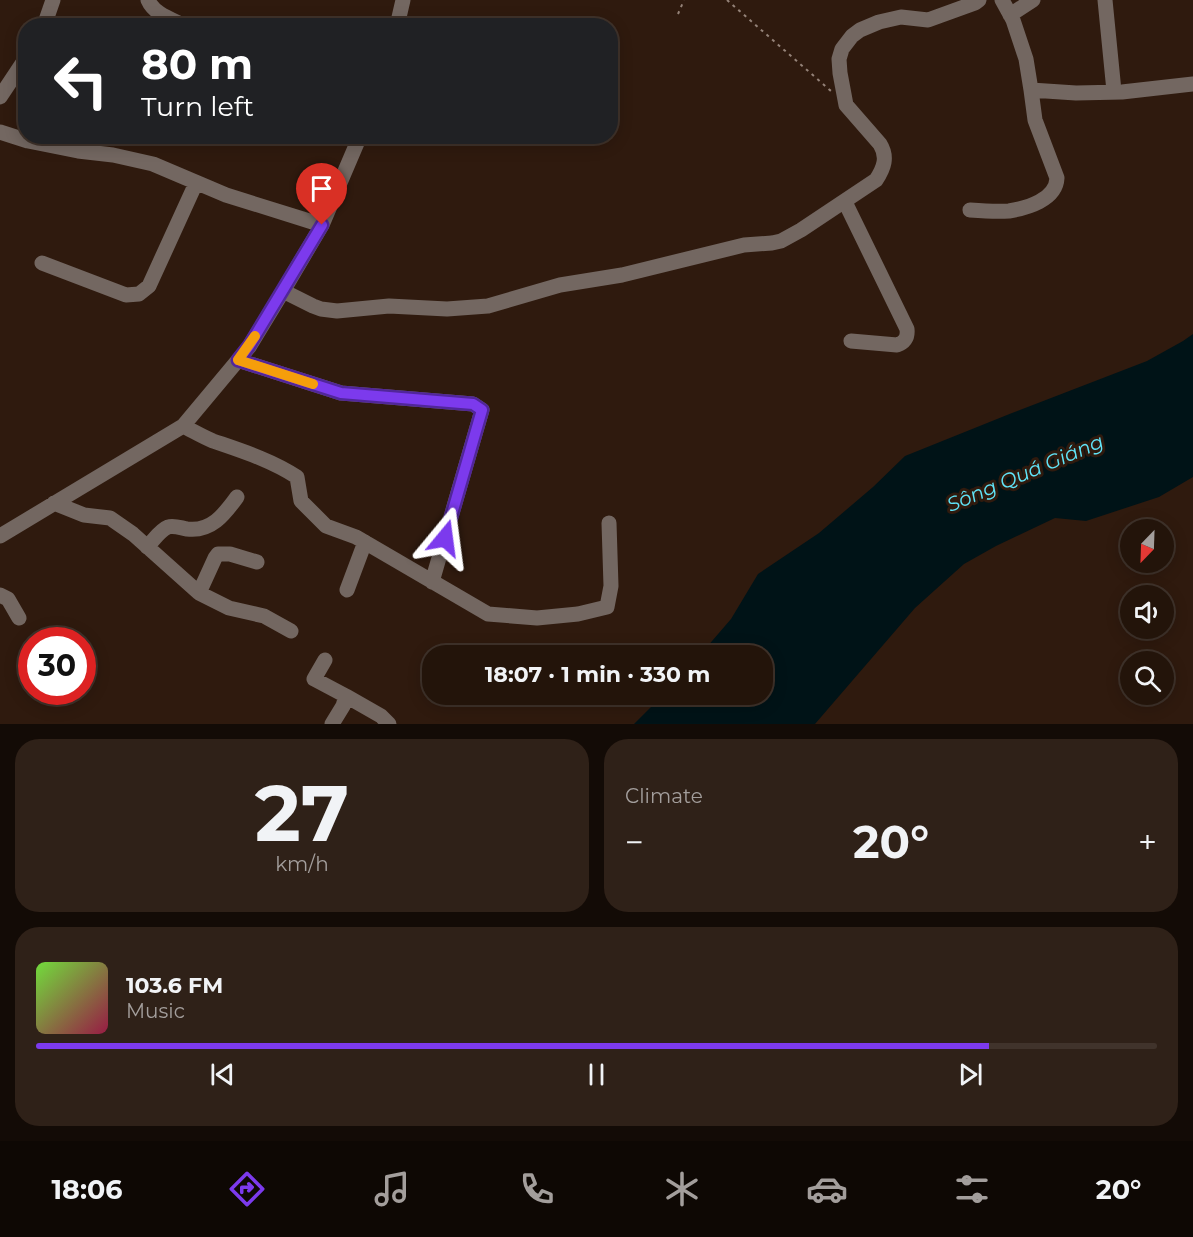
<!DOCTYPE html>
<html lang="en">
<head>
<meta charset="utf-8">
<style>
  :root { --surface:#23140a; --page:#2f2118; --text:#f1f3f6; --muted:#a39e9c; --line:#40332b; --accent:#7c3aed }
  body { margin:0; font-family:Montserrat,sans-serif; background:var(--page); color:var(--text); height:100vh; display:flex; flex-direction:column; font-size:22px; white-space:nowrap }
  * { box-sizing:border-box; margin:0 }
  p { font-size:20px; color:var(--muted) }
  .icon { flex:none; width:33px; height:33px; fill:none; stroke:currentColor; stroke-width:2; stroke-linecap:round; stroke-linejoin:round }
  .map { position:relative; height:724px; overflow:hidden }
  .drawer { display:flex; flex-direction:column; gap:15px; padding:15px; background:#130b06; flex:1 }
  .drawer>* { flex:none }
  .banner { position:absolute; left:18px; top:18px; width:600px; height:126px; border-radius:24px; box-shadow:0 3px 15px #0003,0 0 0 2px var(--line); background:#202124; color:#fff; overflow:hidden }
  .needle { width:39px; rotate:203deg }
  .fabs { position:absolute; left:1120px; top:519px; display:grid; gap:12px }
  .fabs a { display:grid; place-items:center; width:54px; height:54px; border-radius:50%; background:var(--surface); box-shadow:0 3px 15px #0003,0 0 0 2px var(--line); font-size:30px }
  .speed { position:absolute; left:18px; top:627px; display:flex; gap:12px; font-size:30px; font-weight:700; text-align:center }
  .speed>* { display:grid; place-content:center; width:78px; height:78px; border-radius:50%; background:var(--surface); box-shadow:0 3px 15px #0003,0 0 0 2px var(--line); line-height:1 }
  .speed .limit { border:9px solid #d22; background:#fff; color:#111 }
  .pin { position:absolute; display:grid; place-items:center; width:51px; height:51px; color:#fff; margin:-62px -26px; border-radius:50% 50% 50% 0; rotate:-45deg; box-shadow:0 0 6px #0007 }
  .pin .icon { rotate:45deg }
  .me { position:absolute; width:66px; margin:-33px; rotate:16deg; stroke-linejoin:round; filter:drop-shadow(0 0 4px #0008) }
  .turn { display:flex; align-items:center; gap:21px; height:126px; padding:0 24px; font-size:27px }
  .turn .icon { width:78px; height:78px; stroke-width:2.5 }
  .turn b { display:block; font-size:42px; line-height:51px }
  .big { font-size:45px; font-weight:700; line-height:1.1 }
  .drawer .card { flex:1; display:flex; flex-direction:column; justify-content:center; gap:9px; min-width:0; padding:0 21px; border-radius:24px; background:var(--page) }
  .drawer .dial { align-items:center; gap:0 }
  .dial b { font-size:78px; line-height:1 }
  .song { display:flex; align-items:center; gap:18px }
  .cover { width:72px; height:72px; border-radius:9px; background:linear-gradient(135deg,hsl(100 70% 55%),hsl(340 70% 35%)) }
  .played { height:6px; border-radius:3px; background:linear-gradient(90deg,var(--accent) 85%,var(--line) 85%) }
  .keys { display:flex; justify-content:space-around; direction:ltr }
  .heat { display:flex; justify-content:space-between; align-items:center; font-size:33px; direction:ltr }
  .drawer .tiles { flex:1; display:grid; gap:15px; grid-template-columns:1fr 1fr }
  .card:last-child { grid-column:span 2 }
  .trip { position:absolute; left:422px; top:645px; width:351px; height:60px; border-radius:24px; background:var(--surface); box-shadow:0 3px 15px #0003,0 0 0 2px var(--line); font-weight:700; line-height:60px; text-align:center }
  .tabs { display:flex; height:96px; justify-content:space-around; align-items:center; background:#0e0804; color:var(--muted) }
  .tabs .icon { width:42px; height:42px }
  .tabs .selected { color:var(--accent) }
  .tabs b { font-size:27px; color:var(--text) }
  .map>svg:first-child { display:block }
  .water { fill:#001317 }
  .lines { fill:none; stroke-linecap:round; stroke-linejoin:round }
  .path { stroke:#948278; stroke-width:2; stroke-dasharray:3 4.5; stroke-linecap:butt }
  .minor { stroke:#736761; stroke-width:15 }
  .route-casing { stroke:#51269a; stroke-width:15 }
  .route { stroke:#7c3aed; stroke-width:10 }
  .slow { stroke:#f59e0b; stroke-width:10 }
  .labels { text-anchor:middle; dominant-baseline:central; stroke-width:6; stroke-linejoin:round; paint-order:stroke }
  .water-label { font-size:20px; font-style:italic; fill:#60e5f9; stroke:#2f1a0e }
</style>
</head>
<body>
<div class="map">
<svg width="1193" height="724" viewBox="0 0 1193 724">
  <rect width="100%" height="100%" fill="#2f1a0e"/>
  <path class="water" d="M1193 334V477L1159 497 1086 521 1055 518 996 546 964 564 915 608 815 724H634L663 695 762 694V656L700 655 731 619 758 574 819 533 873 487 905 456 1012 413 1147 361 1183 341Z"/>
  <g class="lines">
    <path class="path" d="M727 0 831 91
      M678 14 684 0"/>
    <path class="minor" d="M148 0C154 14 171 19 185 26
      M1105 0 1114 91
      M1010 15 1033 0
      M44 26 53 0
      M397 26 403 0
      M1031 90 1076 93 1122 92 1193 84
      M0 97 26 58
      M0 132 28 141 78 151 113 155 153 164 226 195 322 225
      M845 202 907 329C908 338 905 342 897 345L851 341
      M970 210C983 211 996 212 1009 211 1027 208 1056 200 1057 178L1035 120 1031 90 1026 59 1013 20 1002 0
      M42 263 126 295 139 294 149 286 196 183
      M283 291 313 306 321 309 337 311 389 306 447 309 488 306 560 285 622 275 744 245 772 243 781 241 801 230 876 180C884 168 888 157 880 144L846 105 840 73 839 59 842 49 852 36 860 30 879 22 901 17 928 20 975 3 979 0
      M238 360 341 393 473 404 482 410 432 582
      M183 426C193 431 203 437 213 441 242 451 271 460 297 477L301 501 326 526 356 537 488 614 537 618 578 614 607 607 611 586 609 523
      M54 503 84 515 110 518 133 534 199 593 229 608 264 616 291 631
      M0 536 183 426 249 347 283 291 322 225 360 136
      M147 547C153 541 160 530 168 527 174 525 181 528 187 529 211 532 224 515 237 497
      M347 590 365 542
      M199 593 215 558 218 554H230L257 562
      M0 595 8 599 19 618
      M325 660 314 679 346 696 343 706 332 724
      M346 696 381 716 389 724"/>
  </g>
  <g class="lines">
    <defs>
      <path id="route" d="M322 225 249 346 238 360 341 393 473 404 482 410 445 538"/>
    </defs>
    <use href="#route" class="route-casing"/>
    <use href="#route" class="route"/>
    <path class="slow" d="M255 336 238 360 313 384"/>
  </g>
  <g class="labels">
    <g class="water-label">
      <text transform="translate(1025 473) rotate(-23)">Sông Quá Giáng</text>
    </g>
  </g>
</svg>
<div class="fabs">
<a><svg class="needle" viewBox="-14 -14 28 28"><path d="M0-13l5 13h-10z" fill="#e53935"/><path d="M0 13l5-13h-10z" fill="#a39e9c"/></svg></a>
<a><svg class="icon" aria-label="sound" viewBox="0 0 24 24"><path d="M4 9h4l5-4v14l-5-4H4zM17 9q2 3 0 6"/></svg></a>
<a><svg class="icon" aria-label="search" viewBox="0 0 24 24"><circle cx="10" cy="10" r="6"/><path d="M15 15l6 6"/></svg></a>
</div>
<div class="speed"><div class="limit">30</div></div>
<div class="pin" style="left:322px;top:225px;background:#d93025"><svg class="icon" aria-label="arrive" viewBox="0 0 24 24"><path d="M6 21V4h12l-3 4 3 4H6"/></svg></div>
<svg class="me" style="left:445px;top:538px" viewBox="-20 -20 40 40"><path d="M0-17L14 15 0 8-14 15z" fill="#7c3aed" stroke="#fff" stroke-width="4"/></svg>
<div class="trip">18:07 · 1 min · 330 m</div>
<div class="banner">
<div class="turn"><svg class="icon" aria-label="left" viewBox="0 0 24 24"><path d="M17 20v-9H6M10 6l-5 5 5 5"/></svg><div><b>80 m</b>Turn left</div></div>
</div>
</div>
<section class="drawer">
<div class="tiles">
<div class="card dial"><b>27</b><p>km/h</p></div>
<div class="card"><p>Climate</p>
<div class="heat"><a>−</a><b class="big">20°</b><a>+</a></div>
</div>
<div class="card">
<div class="song"><i class="cover"></i><div><b>103.6 FM</b><p>Music</p></div></div>
<div class="played"></div>
<div class="keys"><svg class="icon" aria-label="previous" viewBox="0 0 24 24"><path d="M18 5L8 12l10 7zM5 5v14"/></svg><svg class="icon" aria-label="pause" viewBox="0 0 24 24"><path d="M8 5v14M16 5v14"/></svg><svg class="icon" aria-label="next" viewBox="0 0 24 24"><path d="M6 5l10 7-10 7zM19 5v14"/></svg></div>
</div>
</div>
</section>
<nav class="tabs">
<b>18:06</b>
<svg class="icon selected" aria-label="directions" viewBox="0 0 24 24"><path d="M12 3l9 9-9 9-9-9zM9 14v-3h6M13 9l2 2-2 2"/></svg>
<svg class="icon" aria-label="music" viewBox="0 0 24 24"><path d="M9 18V5l10-2v13"/><circle cx="6" cy="18" r="3"/><circle cx="16" cy="16" r="3"/></svg>
<svg class="icon" aria-label="phone" viewBox="0 0 24 24"><path d="M5 4h4l2 5-3 2q2 4 5 5l2-3 5 2v4C11 20 4 13 5 4z"/></svg>
<svg class="icon" aria-label="climate" viewBox="0 0 24 24"><path d="M12 3v18M4 7l16 10M4 17L20 7"/></svg>
<svg class="icon" aria-label="car" viewBox="0 0 24 24"><path d="M5 17H2v-5l4-1 3-4h7l3 4 3 1v5h-3M9 17h6M6 11h13"/><circle cx="7" cy="17" r="2"/><circle cx="17" cy="17" r="2"/></svg>
<svg class="icon" aria-label="filters" viewBox="0 0 24 24"><path d="M4 7h16M4 17h16"/><circle cx="9" cy="7" r="2"/><circle cx="15" cy="17" r="2"/></svg>
<b>20°</b>
</nav>
</body>
</html>
